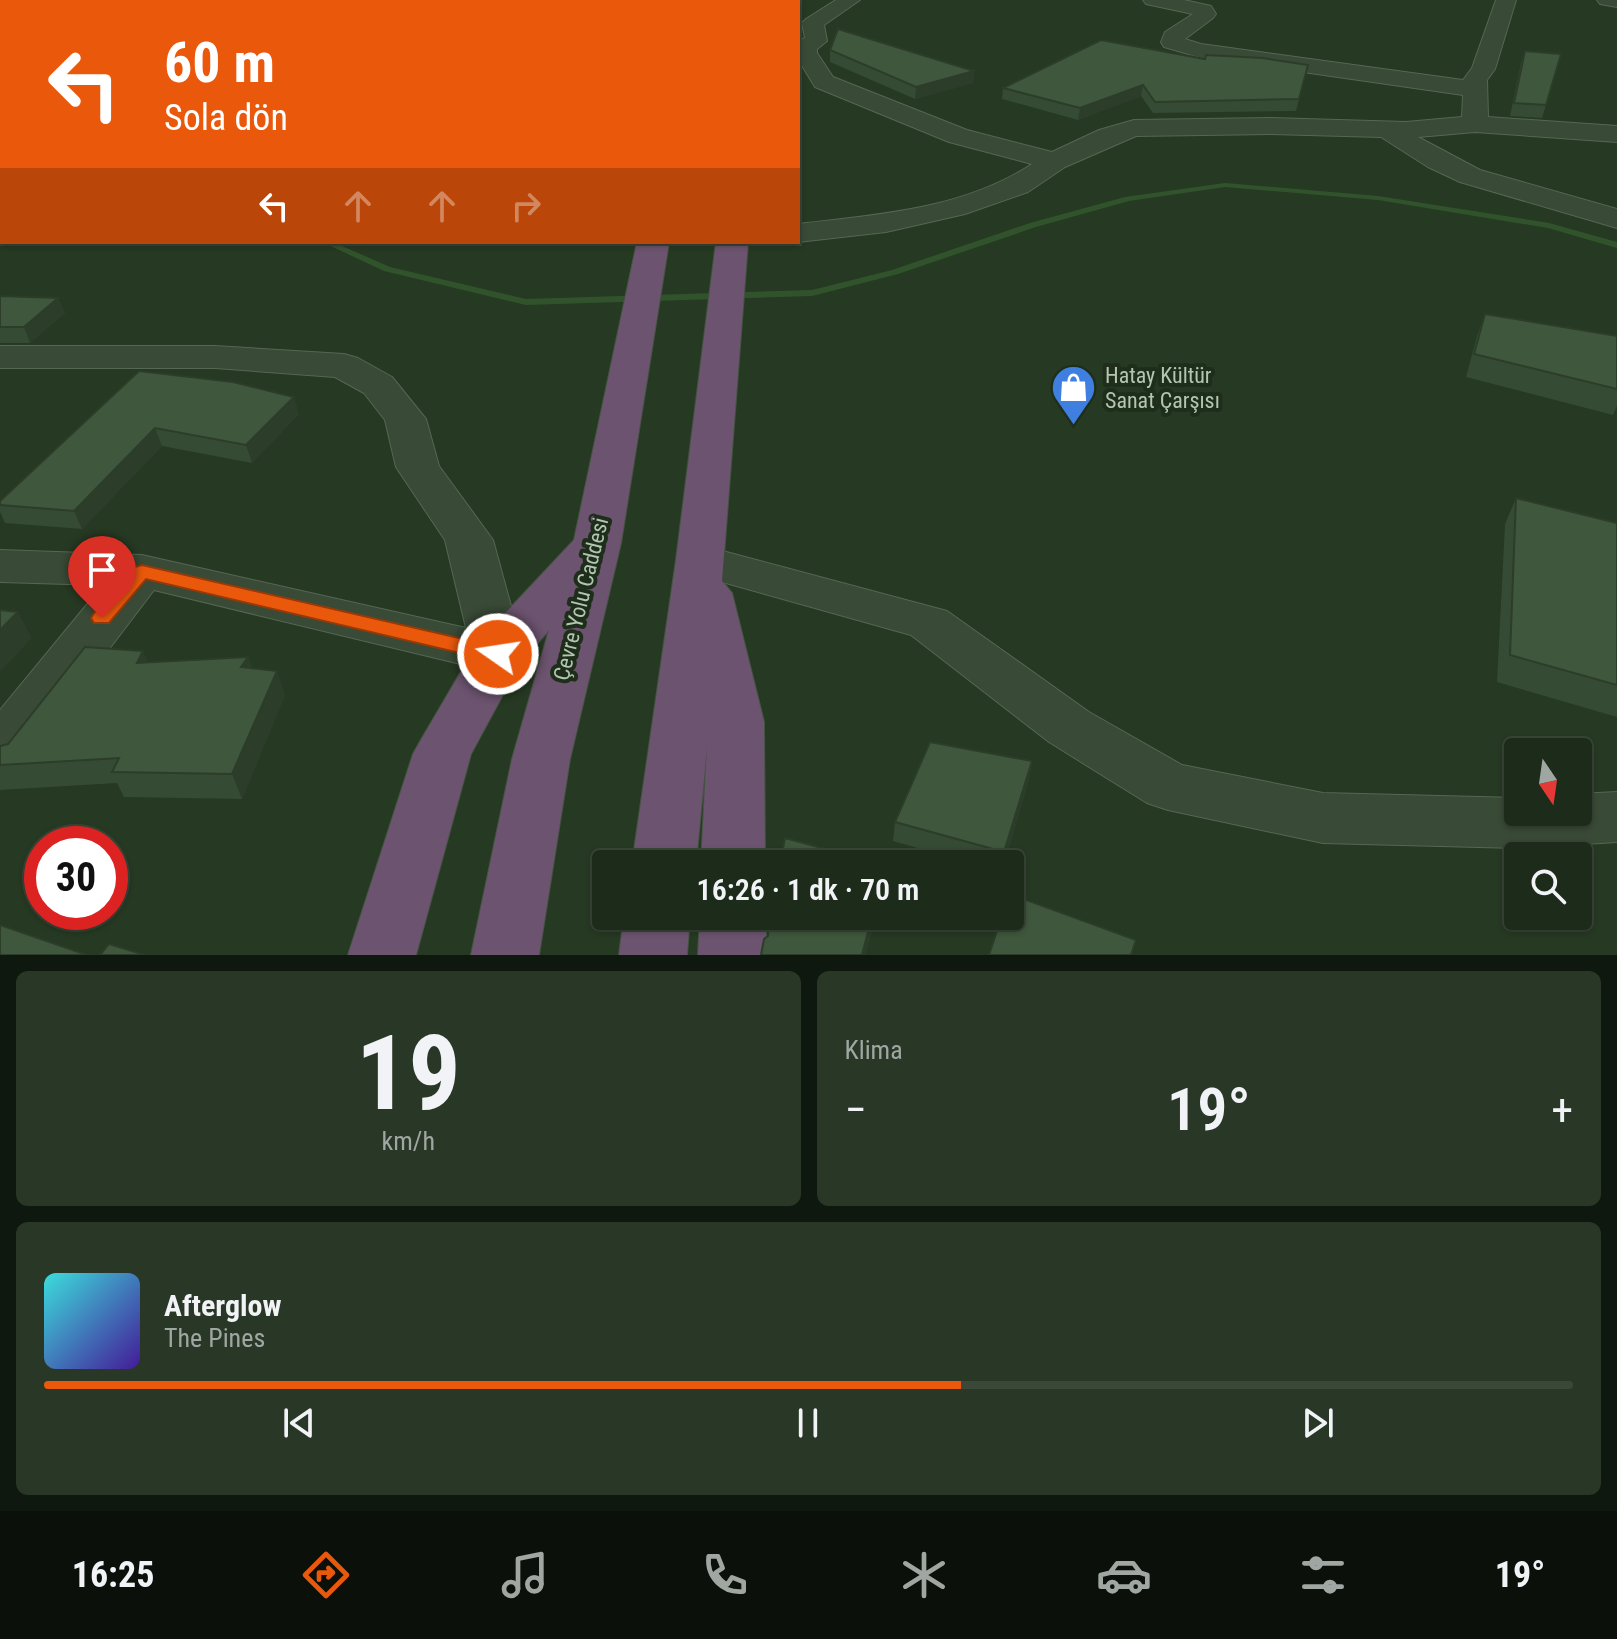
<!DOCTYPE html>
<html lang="tr">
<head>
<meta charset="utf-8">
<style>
  :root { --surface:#1c2b1a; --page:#293727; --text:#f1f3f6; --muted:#a0a7a2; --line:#3a4739; --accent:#ea580c }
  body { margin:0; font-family:"Roboto Condensed",sans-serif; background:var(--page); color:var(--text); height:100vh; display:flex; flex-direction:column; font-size:30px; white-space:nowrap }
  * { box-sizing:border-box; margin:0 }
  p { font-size:26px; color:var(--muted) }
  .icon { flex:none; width:44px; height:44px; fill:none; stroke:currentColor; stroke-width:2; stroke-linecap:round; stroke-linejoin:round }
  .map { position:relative; height:955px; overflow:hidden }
  .sheet { display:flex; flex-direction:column; gap:16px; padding:16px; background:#0f180e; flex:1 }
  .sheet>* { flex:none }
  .hud { position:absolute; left:0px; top:0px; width:800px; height:244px; box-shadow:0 2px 6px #0004,0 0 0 2px var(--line); background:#ea580c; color:#fff; overflow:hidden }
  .needle { width:52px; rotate:167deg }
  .buttons { position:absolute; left:1504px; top:738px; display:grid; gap:16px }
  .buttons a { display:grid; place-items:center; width:88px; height:88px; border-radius:8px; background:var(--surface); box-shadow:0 2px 6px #0004,0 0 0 2px var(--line); font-size:40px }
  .speed { position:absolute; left:24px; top:826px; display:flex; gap:16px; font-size:40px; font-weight:700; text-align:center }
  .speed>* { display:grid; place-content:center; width:104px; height:104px; border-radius:50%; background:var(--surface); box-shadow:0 2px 6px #0004,0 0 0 2px var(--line); line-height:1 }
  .speed .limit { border:12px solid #d22; background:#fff; color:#111 }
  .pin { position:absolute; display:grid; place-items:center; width:68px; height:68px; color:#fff; margin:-82px -34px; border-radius:50% 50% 50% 0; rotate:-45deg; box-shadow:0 0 8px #0007 }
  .pin .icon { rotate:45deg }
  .me { position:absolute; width:88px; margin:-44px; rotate:283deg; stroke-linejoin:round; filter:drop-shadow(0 0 6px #0008) }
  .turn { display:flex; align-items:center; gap:28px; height:168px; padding:0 32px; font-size:36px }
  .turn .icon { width:104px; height:104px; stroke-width:2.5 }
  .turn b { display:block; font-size:56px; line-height:68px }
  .lanes { display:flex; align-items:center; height:76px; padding:0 32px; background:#0003; justify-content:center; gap:40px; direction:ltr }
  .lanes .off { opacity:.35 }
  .big { font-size:60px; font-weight:600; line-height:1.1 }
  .sheet .card { flex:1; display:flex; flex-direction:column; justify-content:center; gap:12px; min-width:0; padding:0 28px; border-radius:12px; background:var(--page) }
  .sheet .dial { align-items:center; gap:0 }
  .dial b { font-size:104px; line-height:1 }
  .song { display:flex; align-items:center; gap:24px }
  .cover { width:96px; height:96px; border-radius:12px; background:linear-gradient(135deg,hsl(180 70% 55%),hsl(260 70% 35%)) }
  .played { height:8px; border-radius:4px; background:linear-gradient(90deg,var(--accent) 60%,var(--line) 60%) }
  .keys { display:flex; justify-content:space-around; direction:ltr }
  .heat { display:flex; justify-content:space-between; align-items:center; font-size:44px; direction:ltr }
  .sheet .tiles { flex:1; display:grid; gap:16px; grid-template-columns:1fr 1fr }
  .card:last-child { grid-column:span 2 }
  .trip { position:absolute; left:592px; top:850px; width:432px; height:80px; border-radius:8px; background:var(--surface); box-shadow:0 2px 6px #0004,0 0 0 2px var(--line); font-weight:600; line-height:80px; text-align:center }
  .menu { display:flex; height:128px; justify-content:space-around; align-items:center; background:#0b110a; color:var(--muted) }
  .menu .icon { width:56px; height:56px }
  .menu .current { color:var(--accent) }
  .menu b { font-size:36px; color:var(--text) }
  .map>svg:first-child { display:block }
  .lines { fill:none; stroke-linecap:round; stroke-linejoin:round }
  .stream { fill:#31532c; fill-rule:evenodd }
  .minor-casing { stroke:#566754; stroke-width:2 }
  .highway-casing { stroke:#435441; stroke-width:2 }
  .minor { fill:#394a36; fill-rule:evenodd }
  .highway { fill:#6c536f; fill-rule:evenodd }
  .wall { fill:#364b34 }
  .shaded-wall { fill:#2c3d2a }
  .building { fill:#3f573c; stroke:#2c3d2a; stroke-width:2 }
  .route { fill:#ea580c; stroke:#983908; stroke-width:2 }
  .labels { text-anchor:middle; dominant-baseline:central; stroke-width:8; stroke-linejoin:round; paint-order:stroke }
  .poi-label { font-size:22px; fill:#b3c6b1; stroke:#1e2e1b; text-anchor:start }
  .street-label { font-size:22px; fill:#b3c6b1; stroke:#1e2e1b }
</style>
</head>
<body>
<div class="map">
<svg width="1617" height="955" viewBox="0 0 1617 955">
  <rect width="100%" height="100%" fill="#263922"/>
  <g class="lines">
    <path class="stream" d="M1225 183 1378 196 1549 223 1617 242V248L1548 228 1378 200 1225 187 1129 201 1036 227 898 274 812 296 526 305 384 271 322 242H333L390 267 526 299 812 290 892 270 1030 223 1125 197Z"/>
    <defs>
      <path id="minor" d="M836 0H860L824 25 827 41 817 49V53L833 77 967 130 1052 152 1099 130 1134 120 1271 118 1406 122 1462 117 1463 95 1199 57 1164 47 1161 42 1165 32 1193 14 1146 4 1143 0H1184L1211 6 1216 14 1213 18 1185 39 1201 44 1463 80 1472 68 1496 0H1516L1495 69 1487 80 1488 117 1617 126V142L1475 132 1418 137 1480 170 1617 209V228L1460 182 1428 167 1381 137 1271 134 1136 136 1065 167 1028 192 965 214 886 232 798 242H796L798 224C877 215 964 209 1032 164L949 142 815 87 798 59V41L805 38 802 23 806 19Z
        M1597 0H1617V7L1600 4Z
        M2 115V131L0 132V116Z
        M0 171H2V189H0Z
        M0 346H215L344 354 358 358 392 377 426 419 439 466 493 540 524 654 517 667 498 673 154 590 20 766 0 772V710L103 585 0 582V550L142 555 466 628 445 540 396 467 385 420 364 393 335 377 215 368H0Z
        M700 545 947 611 1089 712 1182 765 1323 793 1518 798V812H1578V794L1617 792V842L1518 848 1323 843 1168 810 1147 803 1049 742 911 635 683 571 676 560 683 549Z"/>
      <path id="highway" d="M701 0H721V2H701Z
        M751 0H771V2H751Z
        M637 242H669L621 543 570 759 539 955H471L512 759 549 630 519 665 471 754 416 955H348L413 754 422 738 479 641 574 540Z
        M716 242H748L722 581 732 593 764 722 765 864H701L707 747 696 864H632L676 560Z
        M624 916H690L687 955H619Z
        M700 916H766V955H698Z"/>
    </defs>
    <use href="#minor" class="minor-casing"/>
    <use href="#highway" class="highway-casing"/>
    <use href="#minor" class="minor"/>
    <use href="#highway" class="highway"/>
  </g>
  <path class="wall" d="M830 50 974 71 973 83 915 99 830 62Z
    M1525 51 1546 105 1542 118 1510 116 1521 63Z
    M1205 59 1308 65 1296 111 1153 113 1141 96 1078 120 1002 99 1003 88Z
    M0 296 58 298 65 313 30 343H0Z
    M1485 314 1617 336V406L1613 415 1466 377 1477 336Z
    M139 371 299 414 252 463 162 446 82 529 5 523 0 512V501Z
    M1516 498 1617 523V717L1497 682 1505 524Z
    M143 651 148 663 248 657 252 668 285 695 242 799 124 797 117 783 0 790V746L8 744Z
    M1032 761 1029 780 1004 864H974L893 841 895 822Z"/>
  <path class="shaded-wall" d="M974 71 973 83 915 99 916 87Z
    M1143 85 1141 96 1078 120 1080 108Z
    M58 298 65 313 30 343 24 327Z
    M294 397 299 414 252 463 246 445Z
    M155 428 162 446 82 529 74 511Z
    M18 612 32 638 0 672V630Z
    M143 651 153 674 137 663Z
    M248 657 257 681 241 667Z
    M277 671 285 695 242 799 232 774Z
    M1032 761 1029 780 1004 864H1003L1004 852Z
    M872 916H876L866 955H862Z"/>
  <path class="building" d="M838 29 974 71 916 87 830 50Z
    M1101 40 1205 59 1206 55 1262 58 1308 65 1299 99 1155 102 1143 85 1080 108 1003 88Z
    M1525 51 1561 54 1546 105 1514 103Z
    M0 296 58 298 24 327H0Z
    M1485 314 1617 336V389L1474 354Z
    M139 371 233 382 294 397 246 445 155 428 74 511 0 505V501Z
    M1516 498 1617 523V685L1510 655Z
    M0 610 18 612 0 630Z
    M85 647 143 651 137 663 248 657 241 667 277 671 232 774 112 772 119 758 0 765V746L8 744Z
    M930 742 1032 761 1004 852 895 822Z
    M785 838 881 864H780Z
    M1010 894 1136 940 1131 955H989L1002 916H1010Z
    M769 916H872L862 955H761L764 939 768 936Z
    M0 925 87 955H0Z
    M109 944 145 955H100Z"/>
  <path class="route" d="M142 565 498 647 506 649 509 654 506 660 498 662 146 579 109 623H94L91 618 94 613 135 567Z"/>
  <defs>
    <symbol id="shop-pin" viewBox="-11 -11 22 30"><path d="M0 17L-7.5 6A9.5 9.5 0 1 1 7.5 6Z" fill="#3f7fe0" stroke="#1e2e1b"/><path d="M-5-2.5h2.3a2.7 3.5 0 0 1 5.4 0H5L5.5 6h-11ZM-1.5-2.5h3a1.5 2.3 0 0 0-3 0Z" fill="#fff"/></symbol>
  </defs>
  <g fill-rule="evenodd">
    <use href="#shop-pin" x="1048" y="362" width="51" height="69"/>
  </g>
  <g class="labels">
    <g class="poi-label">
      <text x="1105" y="375">Hatay Kültür<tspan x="1105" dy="25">Sanat Çarşısı</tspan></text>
    </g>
    <g class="street-label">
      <text transform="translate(581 599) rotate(-76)">Çevre Yolu Caddesi</text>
    </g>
  </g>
</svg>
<div class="buttons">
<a><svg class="needle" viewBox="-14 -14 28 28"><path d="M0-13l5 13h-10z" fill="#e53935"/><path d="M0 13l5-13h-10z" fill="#a0a7a2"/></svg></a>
<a><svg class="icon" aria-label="search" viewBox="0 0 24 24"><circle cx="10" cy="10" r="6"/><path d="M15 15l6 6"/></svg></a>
</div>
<div class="speed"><div class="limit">30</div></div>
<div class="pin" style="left:102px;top:618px;background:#d93025"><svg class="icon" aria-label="arrive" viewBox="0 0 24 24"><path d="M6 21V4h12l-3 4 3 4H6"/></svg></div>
<svg class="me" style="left:498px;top:654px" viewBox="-20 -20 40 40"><circle r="17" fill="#ea580c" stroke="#fff" stroke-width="3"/><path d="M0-11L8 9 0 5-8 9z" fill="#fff"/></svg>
<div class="trip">16:26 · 1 dk · 70 m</div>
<div class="hud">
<div class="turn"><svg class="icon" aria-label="left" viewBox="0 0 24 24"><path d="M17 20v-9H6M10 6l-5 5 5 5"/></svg><div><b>60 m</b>Sola dön</div></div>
<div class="lanes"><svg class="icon" aria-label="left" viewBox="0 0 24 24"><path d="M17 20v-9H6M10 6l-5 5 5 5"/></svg><svg class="icon off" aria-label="ahead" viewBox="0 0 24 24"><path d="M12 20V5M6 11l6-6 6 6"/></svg><svg class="icon off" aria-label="ahead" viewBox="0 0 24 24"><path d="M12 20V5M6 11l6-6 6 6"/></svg><svg class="icon off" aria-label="right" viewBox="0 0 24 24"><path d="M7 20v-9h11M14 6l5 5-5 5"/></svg></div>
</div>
</div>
<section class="sheet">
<div class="tiles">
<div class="card dial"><b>19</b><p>km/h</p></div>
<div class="card"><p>Klima</p>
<div class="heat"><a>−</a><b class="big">19°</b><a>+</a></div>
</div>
<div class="card">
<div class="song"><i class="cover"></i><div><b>Afterglow</b><p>The Pines</p></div></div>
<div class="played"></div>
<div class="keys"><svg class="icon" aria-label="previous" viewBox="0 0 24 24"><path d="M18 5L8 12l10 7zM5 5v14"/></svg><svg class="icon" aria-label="pause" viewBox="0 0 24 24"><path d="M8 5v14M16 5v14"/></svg><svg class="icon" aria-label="next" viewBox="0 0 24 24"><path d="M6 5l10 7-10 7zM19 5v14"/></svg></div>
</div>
</div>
</section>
<nav class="menu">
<b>16:25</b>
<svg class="icon current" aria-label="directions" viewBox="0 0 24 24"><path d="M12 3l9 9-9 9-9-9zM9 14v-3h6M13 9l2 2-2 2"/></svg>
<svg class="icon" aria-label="music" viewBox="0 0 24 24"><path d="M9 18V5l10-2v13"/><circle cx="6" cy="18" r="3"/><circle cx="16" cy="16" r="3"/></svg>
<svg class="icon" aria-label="phone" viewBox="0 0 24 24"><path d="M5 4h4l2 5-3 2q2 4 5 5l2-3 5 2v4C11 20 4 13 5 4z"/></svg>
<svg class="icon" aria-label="climate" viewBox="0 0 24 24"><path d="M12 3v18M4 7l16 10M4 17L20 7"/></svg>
<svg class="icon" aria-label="car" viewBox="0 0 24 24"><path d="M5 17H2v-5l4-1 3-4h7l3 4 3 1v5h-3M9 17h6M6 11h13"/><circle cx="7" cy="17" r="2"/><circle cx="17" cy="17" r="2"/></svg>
<svg class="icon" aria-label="filters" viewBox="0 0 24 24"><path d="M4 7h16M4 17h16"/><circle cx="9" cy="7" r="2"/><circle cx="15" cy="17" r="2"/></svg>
<b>19°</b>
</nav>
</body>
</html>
